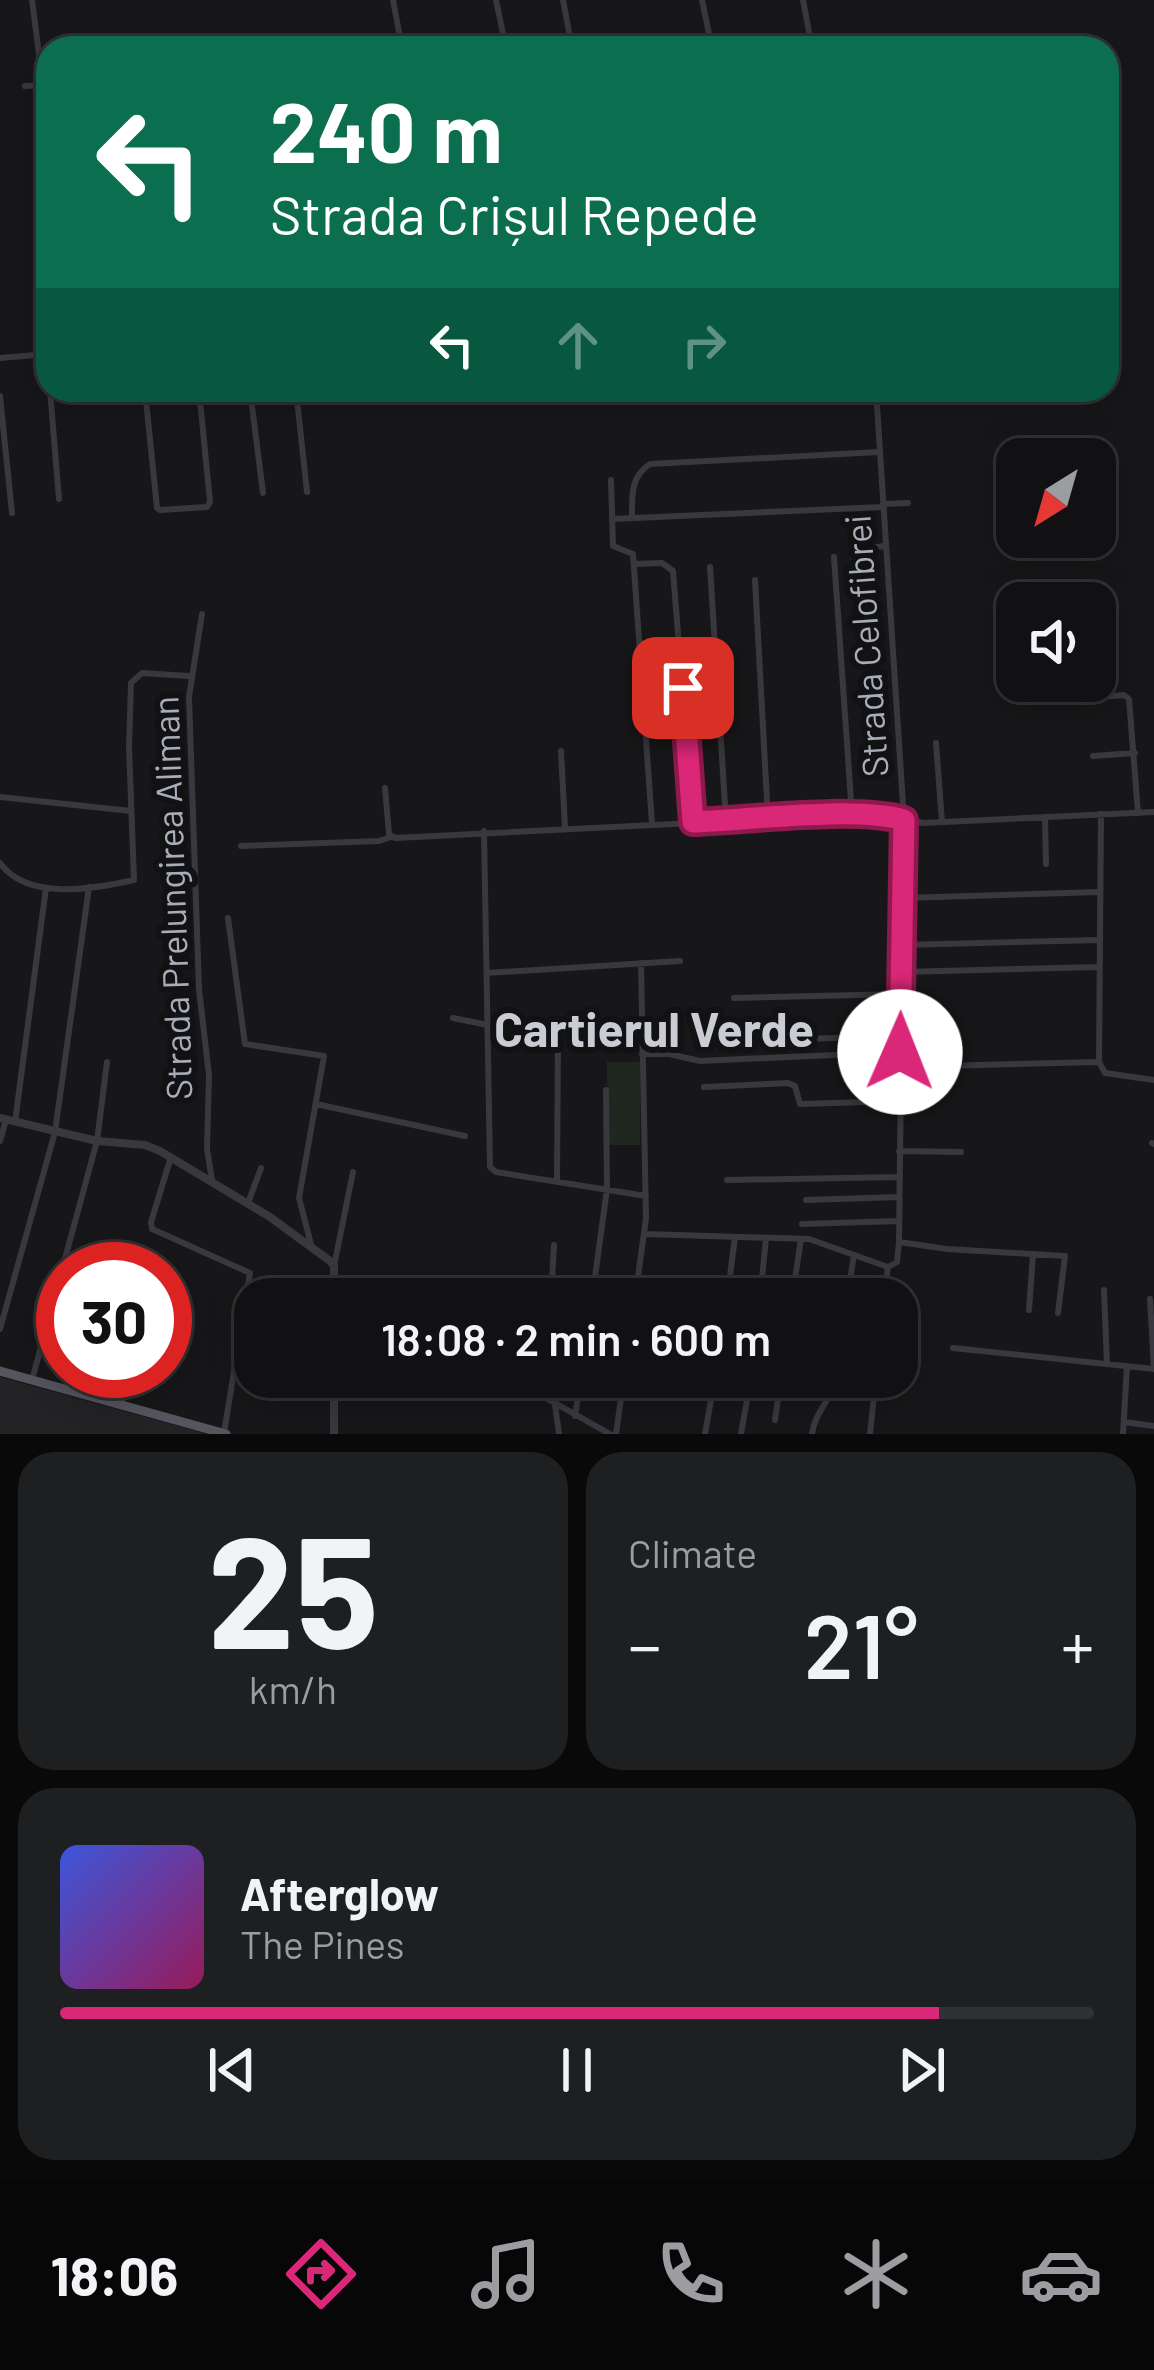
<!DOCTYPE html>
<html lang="en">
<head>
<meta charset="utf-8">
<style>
  :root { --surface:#111113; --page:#1e1f21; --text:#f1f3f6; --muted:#9c9da0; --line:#303133; --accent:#db2777 }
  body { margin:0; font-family:Barlow,sans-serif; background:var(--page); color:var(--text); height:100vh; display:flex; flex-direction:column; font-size:45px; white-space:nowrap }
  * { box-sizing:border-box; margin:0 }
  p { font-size:39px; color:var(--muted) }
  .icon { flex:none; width:66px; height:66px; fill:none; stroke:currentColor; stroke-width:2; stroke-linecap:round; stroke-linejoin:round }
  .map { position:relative; height:1434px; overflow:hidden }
  .sheet { display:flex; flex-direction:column; gap:18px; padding:18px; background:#09090a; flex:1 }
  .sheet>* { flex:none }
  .banner { position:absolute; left:36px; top:36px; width:1083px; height:366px; border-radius:36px; box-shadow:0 6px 30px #0003,0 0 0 3px var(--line); background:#0b6e4f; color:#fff; overflow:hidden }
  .needle { width:78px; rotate:217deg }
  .fabs { position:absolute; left:996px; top:438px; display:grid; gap:24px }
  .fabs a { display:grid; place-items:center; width:120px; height:120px; border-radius:24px; background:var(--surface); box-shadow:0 6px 30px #0003,0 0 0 3px var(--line); font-size:60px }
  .speed { position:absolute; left:36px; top:1242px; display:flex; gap:24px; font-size:60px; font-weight:700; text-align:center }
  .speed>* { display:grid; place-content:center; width:156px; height:156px; border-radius:50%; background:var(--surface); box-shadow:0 6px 30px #0003,0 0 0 3px var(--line); line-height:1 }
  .speed .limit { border:18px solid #d22; background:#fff; color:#111 }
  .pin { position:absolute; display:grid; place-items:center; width:102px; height:102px; color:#fff; margin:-51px; border-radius:24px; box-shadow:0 6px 18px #0006 }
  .me { position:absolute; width:132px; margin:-66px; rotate:1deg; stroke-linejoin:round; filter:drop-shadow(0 0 9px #0008) }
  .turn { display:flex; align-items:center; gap:42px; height:252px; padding:0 36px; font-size:54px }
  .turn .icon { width:156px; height:156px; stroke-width:2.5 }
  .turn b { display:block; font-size:84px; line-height:102px }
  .lanes { display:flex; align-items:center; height:114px; padding:0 36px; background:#0003; justify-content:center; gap:60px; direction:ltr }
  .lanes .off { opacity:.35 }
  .big { font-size:90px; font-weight:600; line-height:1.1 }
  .sheet .card { flex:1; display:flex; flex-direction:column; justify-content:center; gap:18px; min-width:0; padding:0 42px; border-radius:36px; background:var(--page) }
  .sheet .dial { align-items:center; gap:0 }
  .dial b { font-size:156px; line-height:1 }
  .song { display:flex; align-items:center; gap:36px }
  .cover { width:144px; height:144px; border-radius:18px; background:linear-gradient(135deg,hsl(230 70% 55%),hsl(330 70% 35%)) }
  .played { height:12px; border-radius:6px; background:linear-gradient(90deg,var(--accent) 85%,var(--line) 85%) }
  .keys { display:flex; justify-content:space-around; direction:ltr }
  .heat { display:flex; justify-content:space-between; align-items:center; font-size:66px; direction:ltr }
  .sheet .tiles { flex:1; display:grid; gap:18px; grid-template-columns:1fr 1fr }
  .card:last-child { grid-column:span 2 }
  .trip { position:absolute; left:234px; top:1278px; width:684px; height:120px; border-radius:36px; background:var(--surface); box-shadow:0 6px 30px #0003,0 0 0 3px var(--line); font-weight:600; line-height:120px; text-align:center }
  .dock { display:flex; height:192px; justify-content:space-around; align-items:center; background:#070708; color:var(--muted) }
  .dock .icon { width:84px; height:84px }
  .dock .current { color:var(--accent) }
  .dock b { font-size:54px; color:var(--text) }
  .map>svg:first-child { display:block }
  .built { fill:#232326 }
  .green { fill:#1f2720 }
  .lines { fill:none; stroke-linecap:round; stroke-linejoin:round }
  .minor { stroke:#38383e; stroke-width:6 }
  .tertiary { stroke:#38383e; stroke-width:8 }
  .primary { stroke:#54555d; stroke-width:9 }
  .route-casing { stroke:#8e194d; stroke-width:30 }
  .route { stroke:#db2777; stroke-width:21 }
  .labels { text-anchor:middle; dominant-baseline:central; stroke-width:12; stroke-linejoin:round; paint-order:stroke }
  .street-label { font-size:36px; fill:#a9adb8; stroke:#121214 }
  .district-label { font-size:48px; font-weight:bold; fill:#caccd4; stroke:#121214 }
</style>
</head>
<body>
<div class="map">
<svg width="1154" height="1434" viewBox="0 0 1154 1434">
  <rect width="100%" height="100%" fill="#171719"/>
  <path class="built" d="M0 1377 207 1434H0Z"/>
  <path class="green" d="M607 1062H640V1145H608Z"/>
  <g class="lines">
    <path class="minor" d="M32 0 43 85
      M393 0 402 48
      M496 0 506 48
      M563 0 572 48
      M702 0 712 48
      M803 0 812 48
      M25 86 48 85
      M47 354 48 370
      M0 358 48 354
      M50 390 59 499
      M145 390 157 508 160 510 207 507 210 502 199 390
      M250 390 263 493
      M296 390 307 492
      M876 390 904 820 899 1242 897 1262 888 1267 884 1299
      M0 396 12 513
      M611 480 613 546 633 554 652 824
      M883 504 908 503
      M632 518C632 496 630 477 650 464L879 452
      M612 519 883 507
      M834 557 852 815
      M634 564 662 563 673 571 693 822
      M710 567 726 821
      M854 578 853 550 885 546
      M755 580 768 819
      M202 614 189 697 199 989 209 1075 207 1149 212 1180
      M642 689 680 685
      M1089 698 1124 695 1129 699 1138 813
      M936 743 942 822
      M561 751 565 828
      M1093 756 1135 753
      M385 788 389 834 395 838 852 815H888L923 823 1154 812
      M0 797 131 811
      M1045 817 1046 864
      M484 831 490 1167 496 1172 646 1196
      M241 846 379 841 391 837
      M0 863C27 901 94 889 134 880L129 747 131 683 142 673 189 676
      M904 898 1100 892
      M228 918 245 1044 324 1056 299 1198 312 1248
      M902 945 1099 940
      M902 972 1099 967
      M487 973 680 961
      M734 998 901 994
      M453 1018 488 1025
      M701 1042 900 1036
      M642 1054H669L700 1061 900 1052
      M1099 1062 1101 814
      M1099 1062 1105 1073 1154 1080
      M900 1067 1099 1062
      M704 1087 788 1083 795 1086 800 1104 900 1101
      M316 1104 465 1136
      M15 1122 46 888
      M0 1141 6 1120
      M1152 1143 1154 1144
      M899 1151 961 1152
      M171 1157 151 1222 152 1229 250 1273 224 1433
      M727 1180 899 1177
      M557 1182 558 1039
      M806 1200 899 1197
      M248 1203 261 1168
      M802 1224 899 1221
      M645 1234 809 1239 888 1267
      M899 1242 947 1249 1065 1256 1058 1313
      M334 1266 353 1172
      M335 1283 363 1299
      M1104 1290 1107 1364
      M551 1299 554 1245
      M592 1299 607 1189 606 1090
      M635 1299 646 1218 641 963
      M727 1299 735 1237
      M760 1299 766 1238
      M792 1299 801 1239
      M847 1299 854 1255
      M1150 1299 1154 1369
      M1029 1310 1033 1254
      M0 1329 55 1132 89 887
      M953 1348 1154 1369
      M509 1377 610 1434
      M32 1380 97 1141 107 1062
      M540 1396 542 1377
      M122 1403 128 1371
      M555 1405 559 1434
      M575 1416 581 1377
      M775 1420 781 1377
      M1124 1422 1154 1426
      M616 1434 624 1377
      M705 1434 715 1377
      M741 1434 751 1377
      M812 1434C815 1411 832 1400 836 1377
      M870 1434 876 1377
      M1123 1434 1127 1366"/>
    <path class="tertiary" d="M0 1118 97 1141 145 1145 160 1151 270 1217 330 1261 334 1266V1299
      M334 1434V1377"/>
    <path class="primary" d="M0 1371 226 1434"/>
  </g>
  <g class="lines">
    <defs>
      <path id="route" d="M683 688 693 822C749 820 855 806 904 820L900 1052"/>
    </defs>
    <use href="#route" class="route-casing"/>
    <use href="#route" class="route"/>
  </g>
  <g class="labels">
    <g class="street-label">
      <text transform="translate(865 646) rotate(-94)">Strada Celofibrei</text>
      <text transform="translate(171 898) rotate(-92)">Strada Prelungirea Aliman</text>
    </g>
    <g class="district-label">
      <text x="654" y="1028">Cartierul Verde</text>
    </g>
  </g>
</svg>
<div class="fabs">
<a><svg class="needle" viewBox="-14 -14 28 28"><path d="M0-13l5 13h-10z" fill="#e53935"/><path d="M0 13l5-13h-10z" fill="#9c9da0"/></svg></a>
<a><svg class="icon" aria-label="sound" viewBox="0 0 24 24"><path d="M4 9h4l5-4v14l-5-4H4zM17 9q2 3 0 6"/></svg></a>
</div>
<div class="speed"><div class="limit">30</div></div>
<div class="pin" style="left:683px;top:688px;background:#d93025"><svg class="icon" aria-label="arrive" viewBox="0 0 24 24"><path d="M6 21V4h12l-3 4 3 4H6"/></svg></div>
<svg class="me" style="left:900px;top:1052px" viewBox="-20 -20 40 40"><circle r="19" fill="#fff"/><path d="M0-13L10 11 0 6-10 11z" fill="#db2777"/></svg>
<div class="trip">18:08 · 2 min · 600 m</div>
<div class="banner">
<div class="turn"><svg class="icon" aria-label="left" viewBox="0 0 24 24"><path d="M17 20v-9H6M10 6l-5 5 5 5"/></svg><div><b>240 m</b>Strada Crișul Repede</div></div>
<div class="lanes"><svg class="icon" aria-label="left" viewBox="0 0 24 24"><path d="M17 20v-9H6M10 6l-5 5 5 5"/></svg><svg class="icon off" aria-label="ahead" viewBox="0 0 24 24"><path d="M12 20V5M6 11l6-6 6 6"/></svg><svg class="icon off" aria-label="right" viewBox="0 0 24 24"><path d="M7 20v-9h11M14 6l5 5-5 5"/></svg></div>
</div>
</div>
<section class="sheet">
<div class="tiles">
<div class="card dial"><b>25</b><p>km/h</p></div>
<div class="card"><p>Climate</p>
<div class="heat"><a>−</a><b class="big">21°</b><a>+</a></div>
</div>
<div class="card">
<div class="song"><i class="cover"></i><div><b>Afterglow</b><p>The Pines</p></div></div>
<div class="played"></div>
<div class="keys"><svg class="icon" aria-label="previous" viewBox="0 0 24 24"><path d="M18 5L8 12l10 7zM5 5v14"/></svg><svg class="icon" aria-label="pause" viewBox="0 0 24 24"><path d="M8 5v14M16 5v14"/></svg><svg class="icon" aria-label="next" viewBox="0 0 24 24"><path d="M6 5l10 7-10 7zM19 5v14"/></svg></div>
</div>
</div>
</section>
<nav class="dock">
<b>18:06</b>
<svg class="icon current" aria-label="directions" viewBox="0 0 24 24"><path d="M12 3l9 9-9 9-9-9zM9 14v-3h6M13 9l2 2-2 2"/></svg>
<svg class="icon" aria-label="music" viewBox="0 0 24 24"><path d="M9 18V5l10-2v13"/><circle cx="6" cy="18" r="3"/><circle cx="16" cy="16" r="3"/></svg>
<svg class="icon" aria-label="phone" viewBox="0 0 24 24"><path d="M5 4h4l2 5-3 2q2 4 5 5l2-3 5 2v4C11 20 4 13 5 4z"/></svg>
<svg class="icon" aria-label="climate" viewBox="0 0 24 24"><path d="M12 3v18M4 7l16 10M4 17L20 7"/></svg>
<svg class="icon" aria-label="car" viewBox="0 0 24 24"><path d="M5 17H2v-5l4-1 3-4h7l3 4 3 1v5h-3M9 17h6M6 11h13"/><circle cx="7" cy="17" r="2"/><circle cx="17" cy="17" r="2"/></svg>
</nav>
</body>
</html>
